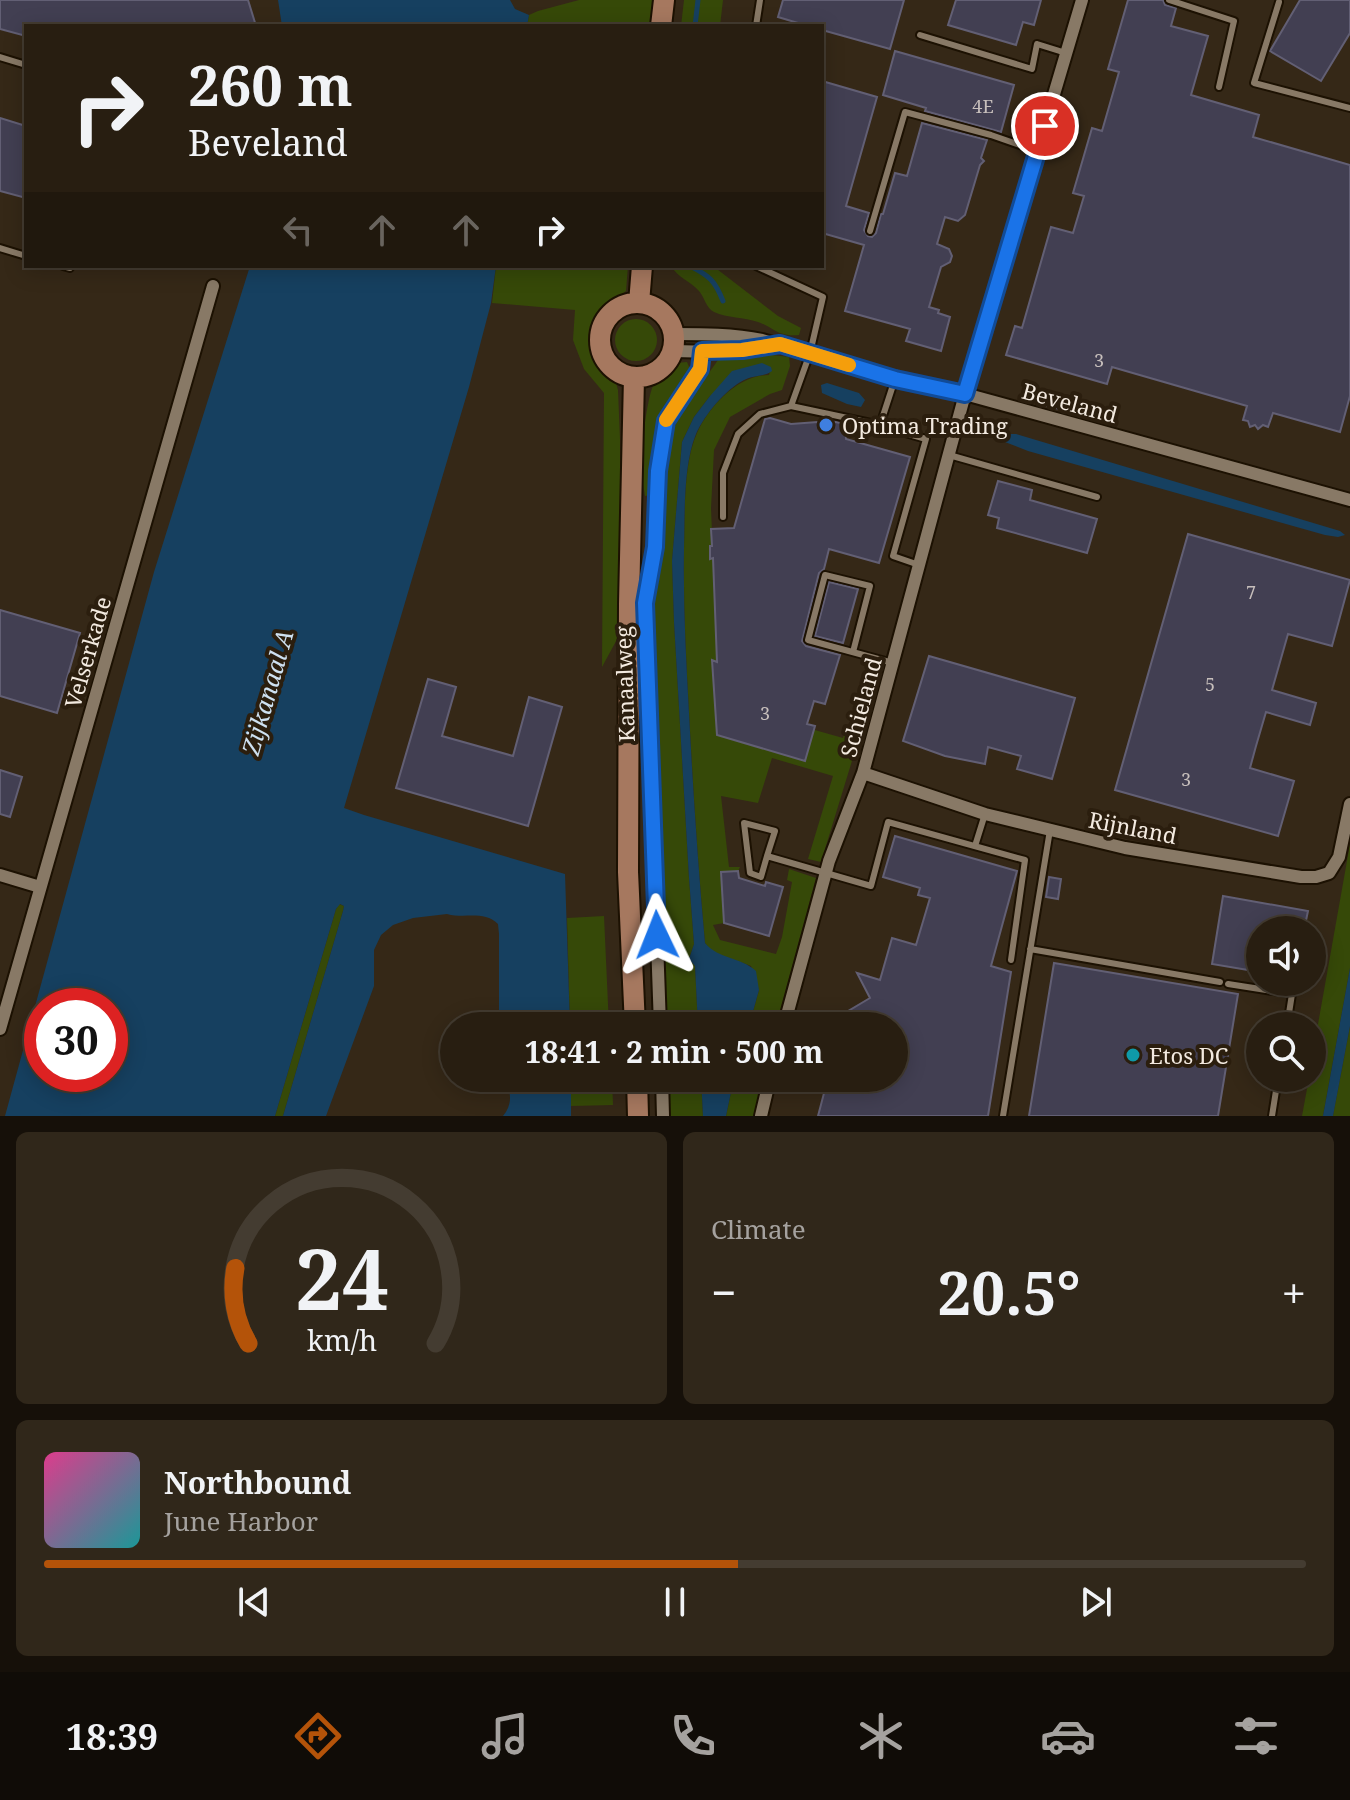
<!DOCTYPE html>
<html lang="en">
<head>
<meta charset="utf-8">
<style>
  :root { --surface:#281e11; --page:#30271a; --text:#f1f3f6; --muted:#a5a29f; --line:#443c31; --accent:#b45309 }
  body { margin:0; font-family:"Noto Serif",serif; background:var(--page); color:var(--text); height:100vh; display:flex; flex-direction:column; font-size:30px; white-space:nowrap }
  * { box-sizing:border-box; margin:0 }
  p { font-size:26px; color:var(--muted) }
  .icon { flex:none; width:44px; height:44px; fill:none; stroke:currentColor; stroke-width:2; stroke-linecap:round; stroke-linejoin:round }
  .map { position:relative; height:1116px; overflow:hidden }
  .panel { display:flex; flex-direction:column; gap:16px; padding:16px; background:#161009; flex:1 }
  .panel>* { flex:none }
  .guide { position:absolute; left:24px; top:24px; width:800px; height:244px; border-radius:0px; box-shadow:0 4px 20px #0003,0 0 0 2px var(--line); background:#281e11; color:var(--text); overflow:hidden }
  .buttons { position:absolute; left:1246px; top:916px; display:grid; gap:16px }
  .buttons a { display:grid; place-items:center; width:80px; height:80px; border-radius:50%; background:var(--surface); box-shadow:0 4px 20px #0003,0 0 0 2px var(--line); font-size:40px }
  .speed { position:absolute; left:24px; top:988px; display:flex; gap:16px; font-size:40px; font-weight:700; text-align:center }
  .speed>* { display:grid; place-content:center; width:104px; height:104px; border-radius:50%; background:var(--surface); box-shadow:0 4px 20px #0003,0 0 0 2px var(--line); line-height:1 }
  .speed .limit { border:12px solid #d22; background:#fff; color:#111 }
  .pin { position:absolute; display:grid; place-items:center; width:68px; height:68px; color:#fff; margin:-34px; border:4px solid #fff; border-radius:50%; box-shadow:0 2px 8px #0007 }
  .me { position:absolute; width:88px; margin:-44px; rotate:358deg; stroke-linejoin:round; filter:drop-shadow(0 0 6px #0008) }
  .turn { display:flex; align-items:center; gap:28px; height:168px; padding:0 32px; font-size:36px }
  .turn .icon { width:104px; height:104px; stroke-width:2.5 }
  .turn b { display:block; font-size:56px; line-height:68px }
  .lanes { display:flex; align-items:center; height:76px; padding:0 32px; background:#0003; justify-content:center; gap:40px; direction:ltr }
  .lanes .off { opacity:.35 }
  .big { font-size:60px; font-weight:700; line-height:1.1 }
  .panel .tile { flex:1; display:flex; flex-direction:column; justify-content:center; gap:12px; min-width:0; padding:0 28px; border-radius:12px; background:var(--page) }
  .panel .dial { align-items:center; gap:0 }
  .dial svg { height:208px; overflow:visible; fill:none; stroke:var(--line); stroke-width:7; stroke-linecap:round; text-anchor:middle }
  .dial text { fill:var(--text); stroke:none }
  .song { display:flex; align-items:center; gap:24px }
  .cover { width:96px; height:96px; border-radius:12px; background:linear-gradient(135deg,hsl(330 70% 55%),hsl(180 70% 35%)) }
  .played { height:8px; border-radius:4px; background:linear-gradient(90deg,var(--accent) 55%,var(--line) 55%) }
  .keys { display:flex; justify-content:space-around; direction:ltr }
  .heat { display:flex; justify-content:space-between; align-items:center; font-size:44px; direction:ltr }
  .panel .tiles { flex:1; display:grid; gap:16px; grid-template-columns:1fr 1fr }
  .tile:last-child { grid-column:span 2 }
  .trip { position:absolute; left:440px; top:1012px; width:468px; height:80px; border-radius:40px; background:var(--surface); box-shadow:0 4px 20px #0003,0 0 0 2px var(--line); font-weight:700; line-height:80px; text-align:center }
  .dock { display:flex; height:128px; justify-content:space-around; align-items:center; background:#100c07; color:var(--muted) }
  .dock .icon { width:56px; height:56px }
  .dock .current { color:var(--accent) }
  .dock b { font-size:36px; color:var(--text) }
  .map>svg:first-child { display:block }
  .green { fill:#364908 }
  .water { fill:#164060; fill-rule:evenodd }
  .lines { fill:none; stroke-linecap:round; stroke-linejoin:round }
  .stream { stroke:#164060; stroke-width:5 }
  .building { fill:#423f52; stroke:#625f74; stroke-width:2 }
  .service-casing { stroke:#1c1102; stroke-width:10 }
  .minor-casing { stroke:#1c1102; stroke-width:16 }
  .primary-casing { stroke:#1c1102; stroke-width:24 }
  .service { stroke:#887966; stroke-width:6 }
  .minor { stroke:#887966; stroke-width:12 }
  .primary { stroke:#a6785f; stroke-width:20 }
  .route-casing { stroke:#114b97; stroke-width:20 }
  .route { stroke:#1a73e8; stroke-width:14 }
  .slow { stroke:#f59e0b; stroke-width:14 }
  .shop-dot { fill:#3f7fe0; stroke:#2b1e0e; stroke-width:3 }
  .culture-dot { fill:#0f9aa8; stroke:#2b1e0e; stroke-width:3 }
  .labels { text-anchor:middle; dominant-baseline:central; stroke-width:8; stroke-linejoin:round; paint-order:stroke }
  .number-label { font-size:18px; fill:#c7bfbc }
  .street-label { font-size:22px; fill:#f3eae0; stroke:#2b1e0e }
  .poi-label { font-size:22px; fill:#f3eae0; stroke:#2b1e0e; text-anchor:start }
  .water-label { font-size:24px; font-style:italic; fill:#cee1f1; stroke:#2b1e0e }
</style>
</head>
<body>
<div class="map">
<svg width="1350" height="1116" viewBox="0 0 1350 1116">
  <rect width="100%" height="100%" fill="#352817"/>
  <path class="green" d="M579 0H654L652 26H527L529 15 538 11Z
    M684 0H723L720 26H681Z
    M496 266H628L626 291 611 302 599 316 593 331 596 355 614 376 618 390 620 439 621 632 602 667 604 393 584 369 573 340 575 310 492 303Z
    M671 266H713L778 316 801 328 799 335C777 337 775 328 758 322 744 317 727 318 714 312 706 308 705 298 699 291 690 281 678 278 671 266Z
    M615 340a21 21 0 1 1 42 0a21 21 0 1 1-42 0Z
    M764 354 789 357 790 366 782 390 770 394 730 417 714 450 711 508 717 654 776 719 843 738 846 727 854 728 859 738 821 862 808 859 833 776 772 758 758 803 721 796 729 867H740L738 871 721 873 724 923 713 925 720 940 776 954 782 937 792 882 787 880 789 869 816 878 776 1026H749L759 990 751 966 712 952 705 943C698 866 693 789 689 712 686 657 683 603 684 548 685 515 683 463 697 433 709 406 738 375 769 375L771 367 710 396 694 417 682 442 672 561 674 622 689 878 694 944 689 959 695 966 698 1026H663L650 606 659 556 665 463 673 431 680 414 718 360Z
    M687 362 690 369C660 408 657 448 651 495L645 496C644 487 641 478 641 470 640 455 647 398 653 386 658 377 668 371 675 363Z
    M1350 844V968L1323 1116H1302L1309 1078H1312V1058Z
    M339 904 344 906 343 911 283 1116H275L336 909Z
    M604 916 609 1026H570L567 918Z
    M1350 1026V1116H1333L1334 1110Z
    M571 1078H612L613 1105 571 1106Z
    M664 1078H701L703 1116H666Z
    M734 1078H764L754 1116H726Z"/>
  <path class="water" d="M278 0H510L515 9 529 15 527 26H282Z
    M250 266H496L491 303 469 387 344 808 364 815 565 874 570 1026H499V934L498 924C484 910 465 919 447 914L413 918 393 925 381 935 374 950V986L326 1116H283L343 911 344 906 340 904 336 909 275 1116H5L154 572ZM42 1006H110V1074H42Z
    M762 363 771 367 772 371C764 377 753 375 744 380 725 390 705 414 696 434 683 465 685 515 684 549 683 603 686 658 689 713 693 790 698 866 705 943 718 959 741 957 756 971L759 990 749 1026H698L695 966 689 959 694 944 689 878 674 622 672 561 682 442 694 417 710 396 732 371Z
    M827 383 859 393 865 400 861 407 847 404 822 393 821 385Z
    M1009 434H1016L1340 531 1345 535 1338 537 1325 535 1028 451 1005 442 1006 437Z
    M1350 968V1026L1333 1116H1323Z
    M502 1078H571V1116H503C513 1104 512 1090 502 1078Z
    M701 1078H734L726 1116H703Z"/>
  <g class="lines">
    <path class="stream" d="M695 26 698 0
      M690 266C710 276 715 281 723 301"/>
  </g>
  <path class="building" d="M0 0H248L256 26H26V36L0 29Z
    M783 0H904L890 49 822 30V26H808L778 17Z
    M956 0H1041L1034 25 1023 22 1016 45 948 25Z
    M1128 0H1163L1165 5 1176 8 1171 26 1208 36 1191 95 1259 115 1253 137 1350 165V396L1340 432 1273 413 1268 427 1263 425 1258 429 1255 425 1250 427 1248 421 1243 420 1247 406 1112 367 1107 384 1006 355 1015 326 1022 328 1051 227 1073 233 1084 196 1073 193 1092 128 1102 131 1119 72 1108 69Z
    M1300 0H1350V33L1321 81 1270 51Z
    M895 51 1014 85 1001 132 925 111 926 108 883 95Z
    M822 81 877 97 846 206 869 213 864 230 868 236 872 237 876 233 881 214H883L895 173 907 176 922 123 987 140 981 158 984 161 980 165 965 215 958 221 945 217 937 244 949 249 952 256 950 262 941 267 929 307 939 310 938 313 950 317 941 351 906 341 910 329 845 311 864 245 822 233Z
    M0 118 26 126V198L0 191Z
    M1035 390 1073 401 1070 412 1031 401Z
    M770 418 791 424 831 421 845 424 846 439 910 457 879 563 829 549 824 569 819 573 802 641 806 646 840 655 825 704 814 701 807 724 815 726 805 761 717 735 712 660 717 662 713 558 710 559V546H712L711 529 734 528 765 419Z
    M998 481 1032 490 1030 500 1097 519 1087 553 997 528 999 518 988 515Z
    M1188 534 1350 580 1332 646 1288 634 1272 690 1316 703 1310 725 1266 712 1256 746 1250 768 1294 781 1278 836 1115 790Z
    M829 582 858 589 843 643 815 636Z
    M0 610 80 633 57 713 0 696Z
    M929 656 1075 698 1052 779 1017 769 1021 756 988 747 985 764 945 756 903 741Z
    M428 679 456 687 442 736 513 756 529 697 562 707 528 826 396 788Z
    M0 770 22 777 10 817 0 814Z
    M895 836 1017 871 991 966 1011 972 988 1116H818L828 1078H894V1026H866L868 1019 845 1013 870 998 857 973 880 980 892 938 916 945 930 898 918 895 920 888 883 877Z
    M738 871 739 878 765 886 766 882 783 887 769 936 724 923 721 872Z
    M1049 877 1061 879 1058 899 1046 897Z
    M1223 896 1308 911 1304 930H1260V972L1212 964Z
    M1054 963 1238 994 1218 1116H1029Z"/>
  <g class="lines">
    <defs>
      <path id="service" d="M1169 0 1234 21 1219 87
        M1279 2 1254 83 1350 108
        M756 26 760 0
        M920 35 1032 69 1037 44 1066 53
        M0 57 26 65
        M870 231 905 112 991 135 1037 151
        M0 248 26 256
        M63 266 70 268V266
        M756 266 823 297 810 353 791 406
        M880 425 895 379
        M949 455 1097 497
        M723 517V473L738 434 760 414 791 406 871 423 926 439 893 556 919 565
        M853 652 870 586 825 575 808 640 893 663
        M975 846 985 814
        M767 856 761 877 750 873 744 823 775 831 767 856 871 886 888 822 1025 860 1011 960
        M1030 949 1220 982
        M1228 984 1292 994 1287 1026
        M1003 1116 1050 830
        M1272 1116 1278 1078"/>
      <path id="minor" d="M674 334C703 334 733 334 762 340L895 379 965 394 1350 500
        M673 351 717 352 773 346
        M863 773 985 814 1125 848 1301 877H1316L1329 873 1339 857 1350 804
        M0 875 40 887
        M660 1026 645 603 655 547 658 471 666 421 700 369 702 351
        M784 1026 829 861 863 773 965 394 1082 0
        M0 1029 213 286
        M662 1078 663 1116
        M761 1116 770 1078"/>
      <path id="primary" d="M661 26 664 0
        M639 303 642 266
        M600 340a37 37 0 1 1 74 0a37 37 0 1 1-74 0Z
        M634 377 629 604 628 872 635 1026
        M637 1078 638 1116"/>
    </defs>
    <use href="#service" class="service-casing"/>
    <use href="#minor" class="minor-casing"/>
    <use href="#primary" class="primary-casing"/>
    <use href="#service" class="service"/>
    <use href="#minor" class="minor"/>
    <use href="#primary" class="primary"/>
  </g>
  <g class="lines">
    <defs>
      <path id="route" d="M657 935 645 603 655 547 658 471 666 421 700 369 702 351 742 350 780 344 895 379 965 394 1045 126"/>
    </defs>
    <use href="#route" class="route-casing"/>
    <use href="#route" class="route"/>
    <path class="slow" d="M666 420 700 369 702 351 742 350 780 344 849 365"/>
  </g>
  <circle class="shop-dot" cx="826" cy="425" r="8"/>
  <circle class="culture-dot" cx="1133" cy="1055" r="8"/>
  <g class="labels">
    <g class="number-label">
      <text x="983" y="106">4E</text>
      <text x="1099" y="360">3</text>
      <text x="1251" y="592">7</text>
      <text x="1210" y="684">5</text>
      <text x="765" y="713">3</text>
      <text x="1186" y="779">3</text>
    </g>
    <g class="street-label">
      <text transform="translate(1070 402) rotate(15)">Beveland</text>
      <text transform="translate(87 652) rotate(-74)">Velserkade</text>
      <text transform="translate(624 684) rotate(-92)">Kanaalweg</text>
      <text transform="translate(860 707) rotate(-75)">Schieland</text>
      <text transform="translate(1133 827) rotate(11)">Rijnland</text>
    </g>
    <g class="poi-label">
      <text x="842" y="425">Optima Trading</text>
      <text x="1149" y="1055">Etos DC</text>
    </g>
    <g class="water-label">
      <text transform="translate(267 692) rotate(-74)">Zijkanaal A</text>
    </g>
  </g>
</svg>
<div class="buttons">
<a><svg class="icon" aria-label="sound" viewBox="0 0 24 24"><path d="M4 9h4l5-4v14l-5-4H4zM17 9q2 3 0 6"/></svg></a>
<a><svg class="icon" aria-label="search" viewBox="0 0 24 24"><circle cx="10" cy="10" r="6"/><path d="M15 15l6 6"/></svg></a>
</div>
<div class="speed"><div class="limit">30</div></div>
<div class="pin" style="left:1045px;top:126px;background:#d93025"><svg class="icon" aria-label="arrive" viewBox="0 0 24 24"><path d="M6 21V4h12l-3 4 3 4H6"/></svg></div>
<svg class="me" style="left:657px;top:935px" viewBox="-20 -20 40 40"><path d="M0-17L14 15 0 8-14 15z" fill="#1a73e8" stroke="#fff" stroke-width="4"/></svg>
<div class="trip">18:41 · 2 min · 500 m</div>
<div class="guide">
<div class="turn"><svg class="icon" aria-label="right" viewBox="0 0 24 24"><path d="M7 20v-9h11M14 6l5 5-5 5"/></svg><div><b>260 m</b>Beveland</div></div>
<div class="lanes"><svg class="icon off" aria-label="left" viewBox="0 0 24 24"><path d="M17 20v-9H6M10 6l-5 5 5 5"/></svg><svg class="icon off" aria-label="ahead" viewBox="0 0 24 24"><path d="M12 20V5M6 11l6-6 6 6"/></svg><svg class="icon off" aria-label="ahead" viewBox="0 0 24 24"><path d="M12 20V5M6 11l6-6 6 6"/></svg><svg class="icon" aria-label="right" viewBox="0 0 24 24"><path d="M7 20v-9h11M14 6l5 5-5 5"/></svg></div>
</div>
</div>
<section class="panel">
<div class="tiles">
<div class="tile dial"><svg viewBox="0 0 100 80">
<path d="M14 69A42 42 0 1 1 86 69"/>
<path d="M14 69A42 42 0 0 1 9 40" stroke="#b45309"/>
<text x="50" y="56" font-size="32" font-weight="700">24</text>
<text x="50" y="72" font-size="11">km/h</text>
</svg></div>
<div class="tile"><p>Climate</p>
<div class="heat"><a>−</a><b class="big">20.5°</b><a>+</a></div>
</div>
<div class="tile">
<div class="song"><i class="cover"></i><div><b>Northbound</b><p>June Harbor</p></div></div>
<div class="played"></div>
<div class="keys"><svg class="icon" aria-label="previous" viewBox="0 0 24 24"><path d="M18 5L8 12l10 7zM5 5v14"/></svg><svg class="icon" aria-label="pause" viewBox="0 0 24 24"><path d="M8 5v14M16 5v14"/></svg><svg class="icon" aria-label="next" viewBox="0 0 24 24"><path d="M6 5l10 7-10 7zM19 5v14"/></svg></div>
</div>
</div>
</section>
<nav class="dock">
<b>18:39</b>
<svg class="icon current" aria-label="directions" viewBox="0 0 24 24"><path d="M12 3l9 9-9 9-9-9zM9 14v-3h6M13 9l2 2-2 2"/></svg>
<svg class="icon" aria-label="music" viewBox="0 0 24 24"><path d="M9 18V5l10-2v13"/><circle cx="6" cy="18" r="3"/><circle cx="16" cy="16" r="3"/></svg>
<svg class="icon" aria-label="phone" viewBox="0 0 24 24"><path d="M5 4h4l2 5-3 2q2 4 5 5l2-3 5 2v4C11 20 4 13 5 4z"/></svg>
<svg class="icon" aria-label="climate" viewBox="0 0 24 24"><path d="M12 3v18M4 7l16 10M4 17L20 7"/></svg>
<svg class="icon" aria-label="car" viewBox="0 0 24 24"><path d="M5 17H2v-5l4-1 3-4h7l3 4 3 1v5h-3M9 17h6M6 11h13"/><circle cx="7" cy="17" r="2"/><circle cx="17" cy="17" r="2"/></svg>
<svg class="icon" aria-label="filters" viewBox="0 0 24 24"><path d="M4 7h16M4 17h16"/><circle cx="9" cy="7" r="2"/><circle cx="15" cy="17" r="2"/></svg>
</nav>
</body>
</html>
